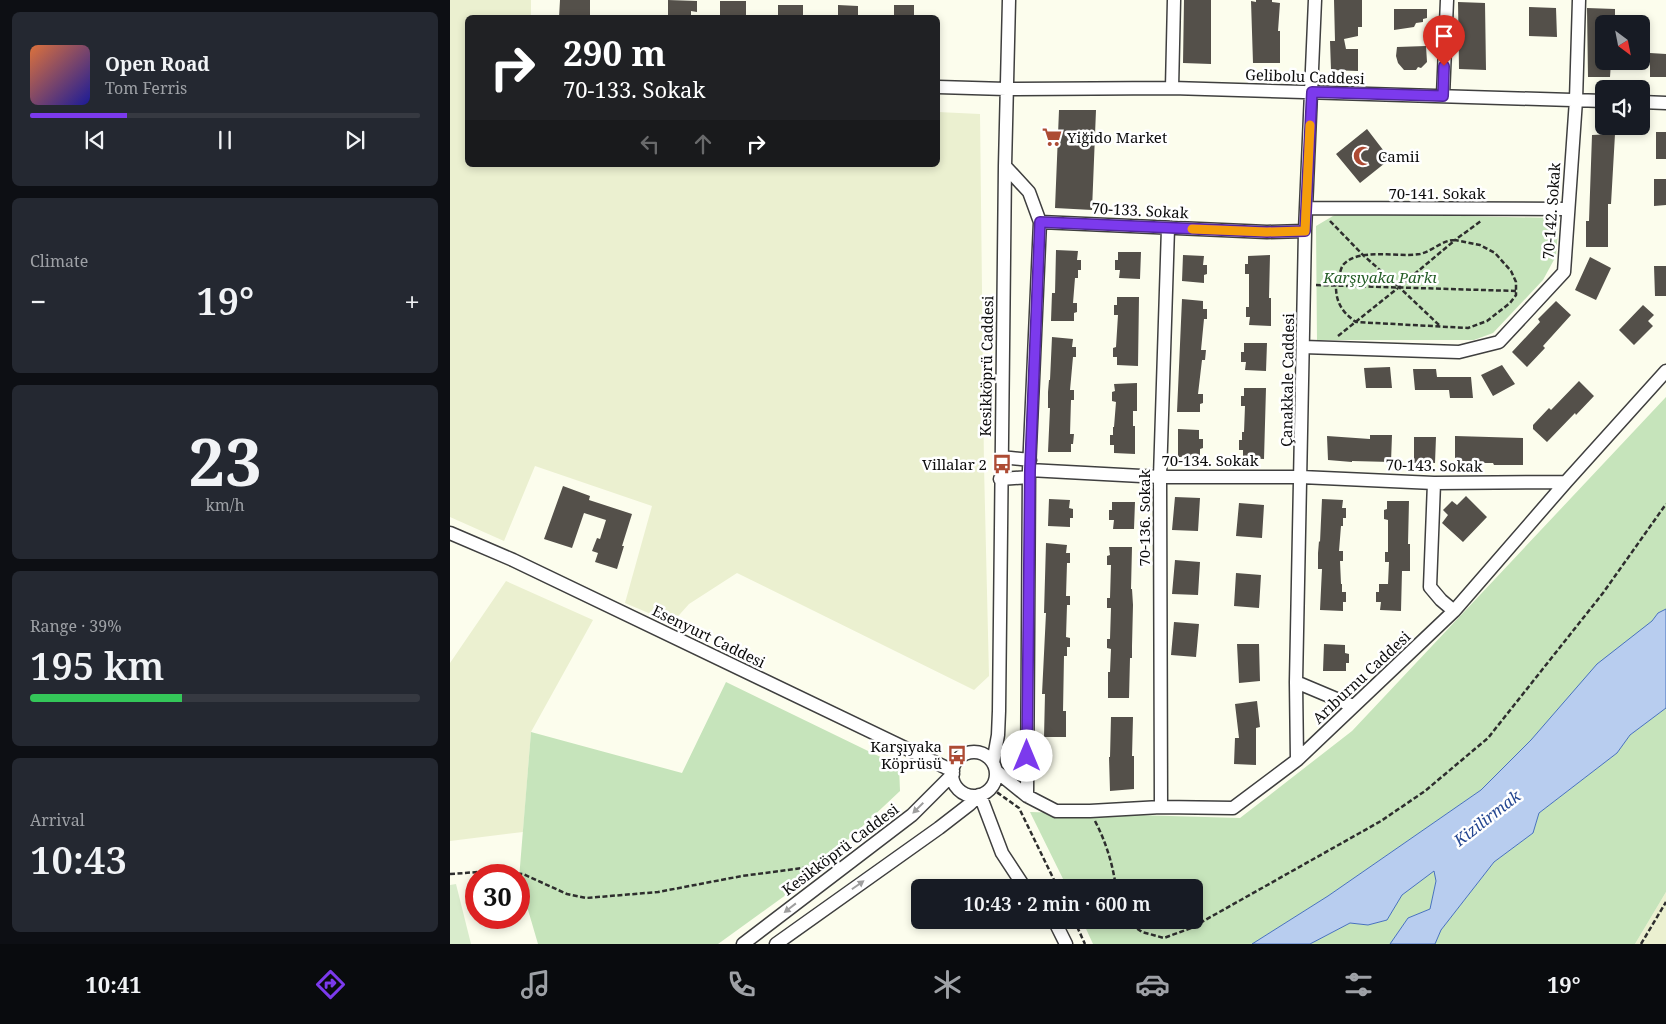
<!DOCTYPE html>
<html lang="en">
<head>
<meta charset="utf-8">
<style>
  :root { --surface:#171b24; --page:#242831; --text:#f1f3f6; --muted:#9ea1a6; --line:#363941; --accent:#7c3aed }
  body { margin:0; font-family:"Noto Serif",serif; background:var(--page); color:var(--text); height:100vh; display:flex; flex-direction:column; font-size:19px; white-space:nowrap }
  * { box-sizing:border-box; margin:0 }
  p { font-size:16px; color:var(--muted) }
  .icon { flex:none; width:28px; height:28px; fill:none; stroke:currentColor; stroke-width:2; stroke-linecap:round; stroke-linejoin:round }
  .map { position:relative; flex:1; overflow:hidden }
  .side { display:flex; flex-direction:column; gap:12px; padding:12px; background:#0d0f14; width:450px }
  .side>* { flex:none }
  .banner { position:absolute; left:15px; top:15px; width:475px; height:152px; border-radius:8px; box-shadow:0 2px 8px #0003; background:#202124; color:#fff; overflow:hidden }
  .needle { width:32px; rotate:148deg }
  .controls { position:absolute; left:1145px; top:15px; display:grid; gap:10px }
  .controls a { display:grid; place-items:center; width:55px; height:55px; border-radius:8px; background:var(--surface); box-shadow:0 2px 8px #0003; font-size:25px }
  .speed { position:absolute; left:15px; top:864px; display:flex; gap:10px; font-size:25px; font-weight:700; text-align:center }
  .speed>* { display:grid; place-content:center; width:65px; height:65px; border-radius:50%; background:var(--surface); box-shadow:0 2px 8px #0003; line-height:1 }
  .speed .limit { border:8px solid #d22; background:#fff; color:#111 }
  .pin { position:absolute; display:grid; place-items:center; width:42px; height:42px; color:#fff; margin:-51px -21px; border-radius:50% 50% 50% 0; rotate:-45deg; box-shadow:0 0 5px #0007 }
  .pin .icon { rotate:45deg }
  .me { position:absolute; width:55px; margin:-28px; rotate:0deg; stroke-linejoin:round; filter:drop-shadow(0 0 4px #0008) }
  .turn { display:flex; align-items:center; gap:18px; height:105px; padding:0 15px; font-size:22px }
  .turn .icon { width:65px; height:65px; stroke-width:2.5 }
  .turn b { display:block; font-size:35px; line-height:42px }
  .lanes { display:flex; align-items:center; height:48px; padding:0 15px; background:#0003; justify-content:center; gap:25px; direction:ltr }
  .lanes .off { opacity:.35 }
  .big { font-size:38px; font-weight:600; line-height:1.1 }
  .side .widget { flex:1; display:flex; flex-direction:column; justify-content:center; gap:8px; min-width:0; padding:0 18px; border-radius:8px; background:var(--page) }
  .side .dial { align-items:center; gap:0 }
  .dial b { font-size:65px; line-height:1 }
  .song { display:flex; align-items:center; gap:15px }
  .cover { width:60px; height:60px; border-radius:8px; background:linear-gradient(135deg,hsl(20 70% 55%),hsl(240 70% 35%)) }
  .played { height:5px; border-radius:2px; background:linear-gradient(90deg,var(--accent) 25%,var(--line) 25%) }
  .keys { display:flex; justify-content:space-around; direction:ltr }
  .heat { display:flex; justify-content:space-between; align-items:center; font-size:28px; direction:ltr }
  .charge { height:8px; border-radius:4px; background:linear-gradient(90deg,#34c759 39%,var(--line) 0) }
  .trip { position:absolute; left:461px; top:879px; width:292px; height:50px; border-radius:8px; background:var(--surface); box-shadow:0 2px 8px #0003; font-weight:600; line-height:50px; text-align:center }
  .tabs { display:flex; height:80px; justify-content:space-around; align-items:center; background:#090b0e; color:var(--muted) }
  .tabs .icon { width:35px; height:35px }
  .tabs .selected { color:var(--accent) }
  .tabs b { font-size:22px; color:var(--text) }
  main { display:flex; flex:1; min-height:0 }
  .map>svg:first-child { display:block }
  .farmland { fill:#ebf0d0 }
  .green { fill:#c6e4bb }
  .pitch { fill:#d9eccc }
  .water { fill:#b8cdef; stroke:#4771be }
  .building { fill:#54504a }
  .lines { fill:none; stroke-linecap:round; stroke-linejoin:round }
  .minor-casing { stroke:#3f3f3f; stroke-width:15 }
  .path { stroke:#2e2e2e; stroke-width:2.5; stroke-dasharray:5 2.5; stroke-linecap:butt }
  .minor { stroke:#fff; stroke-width:12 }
  .oneway { fill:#9e9e9e }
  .route-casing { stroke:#51269a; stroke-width:12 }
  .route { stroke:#7c3aed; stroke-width:9 }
  .slow { stroke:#f59e0b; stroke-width:9 }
  .labels { text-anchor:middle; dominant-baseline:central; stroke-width:5; stroke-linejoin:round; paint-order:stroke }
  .street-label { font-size:15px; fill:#0c0c0c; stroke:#fff }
  .poi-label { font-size:15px; fill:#0c0c0c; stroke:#fff; text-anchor:start }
  .park-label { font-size:15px; font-style:italic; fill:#245d26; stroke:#fff }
  .water-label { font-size:16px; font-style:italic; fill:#244690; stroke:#fff }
</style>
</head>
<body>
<main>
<section class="side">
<div class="widget">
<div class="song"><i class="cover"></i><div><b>Open Road</b><p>Tom Ferris</p></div></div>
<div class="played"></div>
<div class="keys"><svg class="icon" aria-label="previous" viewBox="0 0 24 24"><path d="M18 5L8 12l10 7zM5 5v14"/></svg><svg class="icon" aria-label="pause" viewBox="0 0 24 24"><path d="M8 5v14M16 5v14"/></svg><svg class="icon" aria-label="next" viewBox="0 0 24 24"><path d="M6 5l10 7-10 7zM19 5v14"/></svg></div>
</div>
<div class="widget"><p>Climate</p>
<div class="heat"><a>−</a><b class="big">19°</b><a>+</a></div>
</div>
<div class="widget dial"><b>23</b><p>km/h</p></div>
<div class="widget"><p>Range · 39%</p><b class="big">195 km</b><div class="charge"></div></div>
<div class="widget"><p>Arrival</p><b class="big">10:43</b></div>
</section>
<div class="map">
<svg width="1216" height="944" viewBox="0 0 1216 944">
  <rect width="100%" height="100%" fill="#fcfded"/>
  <path class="farmland" d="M0 0H81V17L18 18V165H488V112L530 114 534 466 539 676 524 690 287 573 239 604 222 623 175 603 202 506 85 466 54 541 0 517Z
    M56 581 143 620 81 732 73 832 0 841V663Z
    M1216 892V944H1185Z"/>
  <path class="green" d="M888 213 1102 218 1108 230 1106 256 1093 280 1043 333 1024 340H867L866 226Z
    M1216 397V609L1208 613 1202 621 1031 790 878 896 802 944H643L632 920H745V888L617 887 580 812 790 818 902 731Z
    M276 682 449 766 450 791 351 884 268 944H88L69 879 81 732 232 773Z
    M1216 708V892L1185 944H985L991 930 1044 862 1083 833 1089 813 1167 753 1180 735Z
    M985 870 986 881 980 909 958 918 940 944H860L900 923 918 925 937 920 952 895Z"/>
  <path class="pitch" d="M6 884 21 944H0V885Z"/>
  <path class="water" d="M1216 609V708L1180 735 1167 753 1089 813 1083 833 1044 862 991 930 985 944H940L958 918 980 909 986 881 984 871 952 895 937 920 918 925 900 923 860 944H802L878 896 1031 790 1081 740 1147 664 1202 621 1208 613Z"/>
  <path class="building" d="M110 0H140V18H109Z
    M218 0 247 1V12L241 11V18H218Z
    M734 0H761V64L733 63Z
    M806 0H822V2L830 3 828 31H830V63H803L801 1 806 2Z
    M884 0H912V27H908V36L894 39 896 49H908V71L881 70 880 41H885Z
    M270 1H296V18H270Z
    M1008 2 1035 3 1036 70 1009 69Z
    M328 5H353V18H328Z
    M388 5 408 6V18H388Z
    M444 5H464V18H444Z
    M1079 7 1106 8 1107 37 1079 36Z
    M1137 8 1165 9V24H1154V61H1161L1160 77H1138Z
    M944 9H977V18L973 19V22L966 23 964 27 944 30Z
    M976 46 977 62 971 68 968 67 966 70H954L948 63 946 56 947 47Z
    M1200 53 1216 54V77H1200Z
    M609 110H646L642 210 605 208Z
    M917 129 940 159 910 183 886 154Z
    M1206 132H1216V159H1206Z
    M1165 134 1161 204H1158V247H1136V221H1139L1142 135Z
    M1204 179H1216V205L1204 206Z
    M606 250 628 251 627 260H631V270H628V278H625L623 303H627V312L624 313V321H601L602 293H605Z
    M668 252H691L690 279 669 278 670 270H665V260H668Z
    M733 255 754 256 753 265H757V274L754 275V283L732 281Z
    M820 255 819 298H821V326L799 325 800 317H796V307H799V274H795V264H798V256Z
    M1140 257 1161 268 1146 300 1125 290Z
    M1204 266H1216V296H1205Z
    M667 297H689L688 366 667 365V357H663V348L666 347 668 315H664V305H667Z
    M732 299 753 301V309H757V319H754L751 350H756L755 360H752L748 394H753V403L750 404V412H727Z
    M1106 301 1121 315 1093 346 1095 348 1077 367 1062 352 1090 322 1088 319Z
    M1193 305 1204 315 1198 321 1203 326 1184 345 1169 330Z
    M602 337 623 339 622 347H626V357H623L620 390H624V400H621L620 434H624L623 444H621V452H598L600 408H598V392L599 380H600Z
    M794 343H817L816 371 795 370 796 362H791V352H794Z
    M1052 365 1065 384 1043 396 1031 375Z
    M940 367 942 388H916L914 368Z
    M963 369H986L987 377H1021L1023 398H1000L999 390H965Z
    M1129 381 1144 396 1126 415 1125 413 1097 442 1083 429V425L1099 408 1101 410Z
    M687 383V411H683V426H685V454L664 453V445H660V435H663V427H664L666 402 662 401V392L665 391 664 384Z
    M794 388H816L814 459 793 458V450H789V440H792V432H794L795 406H791V396H794Z
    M728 429 749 430V439H753V448L750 449V457H728Z
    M920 435H942L941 462 902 461V462L878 460 877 436 920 439Z
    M1005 436 1073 438V465H1044L1043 463H1005Z
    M964 437H986L985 463H964Z
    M113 486 140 496 139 500 182 514 172 546H174L167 569 145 562 148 553 142 551 147 538 150 539 156 520 134 513 122 548 94 539Z
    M1016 496 1037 517 1013 542 992 523 998 515 993 510 1002 501 1007 505Z
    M725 497 750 498 748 531 722 530Z
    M599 499 620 500 619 508 623 509V518H620V527L598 526Z
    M872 499 893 500 892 508H896V518H893V526H891L889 551H893V561H890L891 584H892V592H896V602H893V611L870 610 872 569H868V553L869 541 870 542Z
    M937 501H959L958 544H960V571H952L951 611 930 610 931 602H926V592H929V584H938L939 562H935V552H938V520L934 519V510L937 509Z
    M662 502H685L684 529H663L664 520H659V510H662Z
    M789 503 814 505 812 538 786 536Z
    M596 543 617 545 616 553H620V563H617L616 596H620V605H617L616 637 620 638V647H617V656H614L613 711H616V737H594L595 694H592L596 613H594Z
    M659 547H682L681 589H682L683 605 682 646V658H680L679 698H658V672H660L661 649 657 648V639H660L661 608H657V598H660L661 565H657V556L660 555Z
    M725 560 750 562 748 595 722 594Z
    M786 573 811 575 809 608 784 606Z
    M724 622 749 624 746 657 721 655Z
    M787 644H809L810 681 789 683Z
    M874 644 895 645V653L899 654V663H896V671H873Z
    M807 701 810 727 806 728V765L784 764 785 738H789L785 704Z
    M661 717H683L682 756H684V789L660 791 659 757H660Z"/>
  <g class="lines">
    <defs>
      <path id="minor" d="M488 87 556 89 722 88 1154 101
        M722 88 724 0
        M993 96 997 0
        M1191 102 1216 103
        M555 166 579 192 590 222 817 232 855 231
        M857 208 1117 209
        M853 347 1009 352 1049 342 1114 272 1126 100 1129 0
        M551 457 580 460
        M579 470 710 477H851L984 483 1116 482
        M550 479 579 477
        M984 483 980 587 991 600 1004 611
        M0 533 63 560 503 771
        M846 682 903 706
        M502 774a22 22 0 1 1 44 0a22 22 0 1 1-44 0Z
        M847 760 846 682 855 231 865 0
        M543 763 548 735 549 711 555 166 559 0
        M546 771 577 796 606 811H640L711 807 783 808 847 760 1004 611 1116 482 1216 371
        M530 795 552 853 575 888
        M577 796 579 470 590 222
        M711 807 710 477 718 228
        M604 920 616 944
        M293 944 462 815 503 774
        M326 944 489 828 520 804 529 795"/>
    </defs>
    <use href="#minor" class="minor-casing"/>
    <path class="path" d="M880 221 913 255 948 286
      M1005 240C992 240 983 251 970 254 948 258 908 247 893 265 891 268 890 273 889 276 888 280 886 284 886 287 886 303 893 313 906 322L1018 328 1037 321 1060 303 1066 295V282L1061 271 1045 253 1030 245 1005 240 1031 221
      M866 285 1066 291
      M989 325 949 287 1004 241
      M888 336 948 288
      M541 788 569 808 608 888
      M645 821C656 842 663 865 666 888
      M0 874 43 871 73 874 117 894 136 898 208 892 292 876 368 866 372 868
      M624 920 635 944
      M675 920 692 932 714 938 741 928 931 821 975 791 1038 738 1153 593 1216 504
      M1191 944 1216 902"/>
    <use href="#minor" class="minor"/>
  </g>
  <defs><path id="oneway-solid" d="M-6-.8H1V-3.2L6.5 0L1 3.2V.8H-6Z" transform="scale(1.25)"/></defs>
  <g class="oneway">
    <use href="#oneway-solid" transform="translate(468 808) rotate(135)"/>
    <use href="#oneway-solid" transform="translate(408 885) rotate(-35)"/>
    <use href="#oneway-solid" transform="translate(340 908) rotate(142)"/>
  </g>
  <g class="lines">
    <defs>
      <path id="route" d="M577 756 580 470 590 222 817 232 855 231 862 92 993 96 994 66"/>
    </defs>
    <use href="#route" class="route-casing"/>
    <use href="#route" class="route"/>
    <path class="slow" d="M742 229 817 232 855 231 860 125"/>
  </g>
  <defs>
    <symbol id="supermarket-bare" viewBox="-9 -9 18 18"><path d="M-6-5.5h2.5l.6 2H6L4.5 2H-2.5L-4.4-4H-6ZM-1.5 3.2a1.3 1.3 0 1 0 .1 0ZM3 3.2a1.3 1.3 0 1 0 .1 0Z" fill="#ad4b34" stroke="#fff" stroke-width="2.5" paint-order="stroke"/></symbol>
    <symbol id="mosque-bare" viewBox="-9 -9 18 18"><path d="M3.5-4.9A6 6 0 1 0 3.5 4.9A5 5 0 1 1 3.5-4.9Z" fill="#ad4b34" stroke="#fff" stroke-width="2.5" paint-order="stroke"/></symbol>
    <symbol id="bus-bare" viewBox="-9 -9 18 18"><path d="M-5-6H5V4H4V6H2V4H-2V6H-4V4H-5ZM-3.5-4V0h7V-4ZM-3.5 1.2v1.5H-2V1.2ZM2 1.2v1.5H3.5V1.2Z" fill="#ad4b34" stroke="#fff" stroke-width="2.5" paint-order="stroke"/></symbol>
  </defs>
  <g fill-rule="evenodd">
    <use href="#supermarket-bare" x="588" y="123" width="28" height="28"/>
    <use href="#mosque-bare" x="899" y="142" width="28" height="28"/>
    <use href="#bus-bare" x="538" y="450" width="28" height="28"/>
    <use href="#bus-bare" x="493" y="741" width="28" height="28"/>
  </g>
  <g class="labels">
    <g class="street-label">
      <text transform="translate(855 76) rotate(2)">Gelibolu Caddesi</text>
      <text x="987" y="193">70-141. Sokak</text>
      <text transform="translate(690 210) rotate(3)">70-133. Sokak</text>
      <text transform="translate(1101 211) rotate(-86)">70-142. Sokak</text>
      <text transform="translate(536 366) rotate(-89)">Kesikköprü Caddesi</text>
      <text transform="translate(837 380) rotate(-89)">Çanakkale Caddesi</text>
      <text x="760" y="460">70-134. Sokak</text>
      <text transform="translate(984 465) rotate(1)">70-143. Sokak</text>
      <text transform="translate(694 518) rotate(-90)">70-136. Sokak</text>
      <text transform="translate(259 636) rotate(26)">Esenyurt Caddesi</text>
      <text transform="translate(911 677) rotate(-43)">Arıburnu Caddesi</text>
      <text transform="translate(390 849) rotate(-37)">Kesikköprü Caddesi</text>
    </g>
    <g class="poi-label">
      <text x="617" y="137">Yiğido Market</text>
      <text x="928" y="156">Camii</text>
      <text x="537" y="464" text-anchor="end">Villalar 2</text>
      <text x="492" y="746" text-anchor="end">Karşıyaka<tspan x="492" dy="17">Köprüsü</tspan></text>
    </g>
    <g class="park-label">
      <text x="930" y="277">Karşıyaka Parkı</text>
    </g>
    <g class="water-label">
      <text transform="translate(1037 818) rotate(-38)">Kizilirmak</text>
    </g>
  </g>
</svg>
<div class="controls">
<a><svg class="needle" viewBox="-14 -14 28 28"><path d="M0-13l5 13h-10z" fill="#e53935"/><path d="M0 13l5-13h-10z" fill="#9ea1a6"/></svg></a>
<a><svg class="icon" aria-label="sound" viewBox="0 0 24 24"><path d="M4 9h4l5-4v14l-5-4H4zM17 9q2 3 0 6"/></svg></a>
</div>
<div class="speed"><div class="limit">30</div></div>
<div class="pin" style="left:994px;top:66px;background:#d93025"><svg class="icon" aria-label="arrive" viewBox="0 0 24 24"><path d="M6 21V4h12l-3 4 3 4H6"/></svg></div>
<svg class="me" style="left:577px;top:756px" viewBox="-20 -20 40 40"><circle r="19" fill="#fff"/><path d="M0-13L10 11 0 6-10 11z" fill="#7c3aed"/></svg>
<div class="trip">10:43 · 2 min · 600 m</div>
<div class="banner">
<div class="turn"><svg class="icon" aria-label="right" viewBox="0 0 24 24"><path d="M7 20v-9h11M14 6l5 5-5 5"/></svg><div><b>290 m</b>70-133. Sokak</div></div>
<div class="lanes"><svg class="icon off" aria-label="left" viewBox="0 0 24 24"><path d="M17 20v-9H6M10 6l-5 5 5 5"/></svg><svg class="icon off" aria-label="ahead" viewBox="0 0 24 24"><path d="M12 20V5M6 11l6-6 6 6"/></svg><svg class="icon" aria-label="right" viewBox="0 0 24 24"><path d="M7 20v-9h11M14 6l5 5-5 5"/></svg></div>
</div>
</div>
</main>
<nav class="tabs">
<b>10:41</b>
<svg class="icon selected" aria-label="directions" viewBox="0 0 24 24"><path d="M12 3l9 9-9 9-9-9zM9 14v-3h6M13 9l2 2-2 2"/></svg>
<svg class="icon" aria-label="music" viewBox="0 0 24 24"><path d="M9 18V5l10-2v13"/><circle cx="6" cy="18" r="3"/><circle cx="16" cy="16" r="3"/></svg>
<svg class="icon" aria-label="phone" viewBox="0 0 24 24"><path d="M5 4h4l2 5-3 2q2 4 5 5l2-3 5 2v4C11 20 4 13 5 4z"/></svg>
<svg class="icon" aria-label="climate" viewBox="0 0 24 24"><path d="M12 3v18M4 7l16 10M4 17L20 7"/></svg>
<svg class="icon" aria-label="car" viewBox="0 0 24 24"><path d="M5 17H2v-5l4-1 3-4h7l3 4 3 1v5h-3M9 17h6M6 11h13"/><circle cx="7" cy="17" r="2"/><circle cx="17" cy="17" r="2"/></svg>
<svg class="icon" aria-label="filters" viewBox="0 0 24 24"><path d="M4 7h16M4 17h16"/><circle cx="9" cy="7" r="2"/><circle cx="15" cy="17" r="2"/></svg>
<b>19°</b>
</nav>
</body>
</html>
